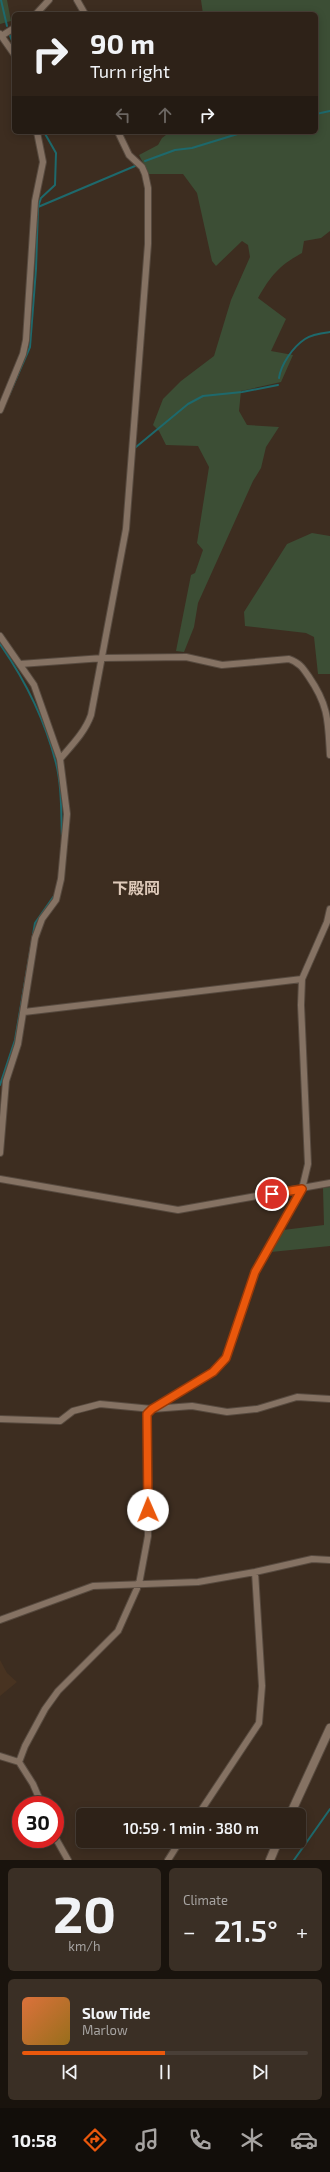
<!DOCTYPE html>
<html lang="en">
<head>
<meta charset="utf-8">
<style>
  :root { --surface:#2e2218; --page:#3a2f25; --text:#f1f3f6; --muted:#a7a4a2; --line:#493f37; --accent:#ea580c }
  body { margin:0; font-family:"Exo 2","Noto Sans JP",sans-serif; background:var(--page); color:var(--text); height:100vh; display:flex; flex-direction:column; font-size:15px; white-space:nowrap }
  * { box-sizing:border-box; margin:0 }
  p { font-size:13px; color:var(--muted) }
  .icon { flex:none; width:22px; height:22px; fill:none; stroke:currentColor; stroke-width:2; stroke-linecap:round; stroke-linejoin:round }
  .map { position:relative; height:1860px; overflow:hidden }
  .side { display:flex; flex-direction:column; gap:8px; padding:8px; background:#19130d; flex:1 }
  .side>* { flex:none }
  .hud { position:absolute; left:12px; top:12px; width:306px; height:122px; border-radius:6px; box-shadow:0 2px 10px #0003,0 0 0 1px var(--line); background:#2e2218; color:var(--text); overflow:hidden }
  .speed { position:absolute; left:12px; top:1796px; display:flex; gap:8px; font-size:20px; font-weight:700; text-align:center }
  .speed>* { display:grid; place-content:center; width:52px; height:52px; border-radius:50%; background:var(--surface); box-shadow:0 2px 10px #0003,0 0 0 1px var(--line); line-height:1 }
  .speed .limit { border:6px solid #d22; background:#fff; color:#111 }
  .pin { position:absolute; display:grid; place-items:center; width:34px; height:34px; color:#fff; margin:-17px; border:2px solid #fff; border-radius:50%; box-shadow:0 1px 4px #0007 }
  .me { position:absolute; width:44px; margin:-22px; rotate:359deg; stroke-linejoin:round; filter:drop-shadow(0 0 3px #0008) }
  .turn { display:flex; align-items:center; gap:14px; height:84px; padding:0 12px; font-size:18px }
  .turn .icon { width:52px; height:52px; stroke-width:2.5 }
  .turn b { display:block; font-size:28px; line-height:34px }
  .lanes { display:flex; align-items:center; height:38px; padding:0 12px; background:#0003; justify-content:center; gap:20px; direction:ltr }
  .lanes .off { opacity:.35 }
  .big { font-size:30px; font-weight:600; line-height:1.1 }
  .side .card { flex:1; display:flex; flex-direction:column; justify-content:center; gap:6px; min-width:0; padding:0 14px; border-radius:6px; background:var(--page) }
  .side .dial { align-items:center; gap:0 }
  .dial b { font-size:52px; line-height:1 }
  .song { display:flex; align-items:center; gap:12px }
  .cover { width:48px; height:48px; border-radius:6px; background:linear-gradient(135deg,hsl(20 70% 55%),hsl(40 70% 35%)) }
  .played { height:4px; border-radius:2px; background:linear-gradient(90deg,var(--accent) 50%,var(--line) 50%) }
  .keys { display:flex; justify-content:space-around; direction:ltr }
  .heat { display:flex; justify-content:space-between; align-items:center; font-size:22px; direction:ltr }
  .side .tiles { flex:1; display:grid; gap:8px; grid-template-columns:1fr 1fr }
  .card:last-child { grid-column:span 2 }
  .trip { position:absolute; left:76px; top:1808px; width:230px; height:40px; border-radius:6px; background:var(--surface); box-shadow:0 2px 10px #0003,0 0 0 1px var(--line); font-weight:600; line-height:40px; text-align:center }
  .menu { display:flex; height:64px; justify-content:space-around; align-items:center; background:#120e0a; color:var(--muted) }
  .menu .icon { width:28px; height:28px }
  .menu .current { color:var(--accent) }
  .menu b { font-size:18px; color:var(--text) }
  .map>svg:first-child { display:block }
  .built { fill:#483321 }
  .green { fill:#3c4e35 }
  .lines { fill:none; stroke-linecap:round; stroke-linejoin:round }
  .stream { stroke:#1e696c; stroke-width:2 }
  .minor-casing { stroke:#574a3f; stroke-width:8 }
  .tertiary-casing { stroke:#574a3f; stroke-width:10 }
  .minor { stroke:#857263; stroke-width:6 }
  .tertiary { stroke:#857263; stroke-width:8 }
  .route-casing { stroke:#983908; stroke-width:10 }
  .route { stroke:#ea580c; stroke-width:7 }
  .labels { text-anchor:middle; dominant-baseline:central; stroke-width:4; stroke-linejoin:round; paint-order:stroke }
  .quarter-label { font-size:16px; font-weight:bold; fill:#dec9b9; stroke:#3d2d20 }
</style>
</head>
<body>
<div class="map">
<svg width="330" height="1860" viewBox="0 0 330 1860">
  <rect width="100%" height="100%" fill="#3d2d20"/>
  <path class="built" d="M0 1660 7 1673 17 1682 0 1696Z"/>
  <path class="green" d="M0 0H7L11 21 0 24Z
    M201 0H330V231L321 238 304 241 302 253C280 265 271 275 258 298L286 319 271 351 293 355 281 382 241 391 239 411 247 425 279 427 266 447 261 468 253 481 198 603 194 627 184 652 176 651 191 575 195 573 203 550 197 543 209 467 198 446 166 445 159 431 153 425 163 399 181 381 214 356 231 300 250 257 248 245 242 241 216 266 212 261 197 193 183 174H149L139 155 158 145 162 138 170 132H316V14H203Z
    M312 533 330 536V674H318L314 637 306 633 245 626 244 612 287 544Z
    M330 1187V1246L271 1252 283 1230 324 1225 323 1188Z"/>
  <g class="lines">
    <path class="stream" d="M1 0 7 26
      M9 33 14 46
      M316 114 330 111
      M145 161 175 150 192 148 244 132
      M38 207 135 166
      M279 378C281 364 293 347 305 339 312 334 322 333 330 332
      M9 395 30 347 36 269 38 207 41 198 55 185 56 153 44 132
      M136 447 188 404 203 396 242 392 278 385
      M0 644C25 680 45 720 56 763 62 787 61 814 62 839
      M0 1085 15 1040 35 923 56 893
      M294 1860 330 1809"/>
    <defs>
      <path id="minor" d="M77 0 85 14
        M36 14 49 0
        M0 34 14 54
        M3 35 14 28
        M0 410 23 354 26 340 35 201 43 162 37 132
        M0 636 34 685 60 759 67 814 61 879 56 900 42 919 35 938 18 1044 6 1081 0 1153
        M20 664 103 658 186 657 222 665 289 659C300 663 303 668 309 677 329 706 328 722 330 755
        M60 759C72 745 85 732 91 715L126 529 148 244V188L145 174 142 167 129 155 118 132
        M24 1012 302 979
        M0 1179 178 1210 330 1183
        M0 1419 60 1421 73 1411 100 1404 152 1409 192 1406 227 1412 257 1409 297 1397 330 1399
        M0 1620 93 1586 198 1582 255 1572 312 1559 330 1560
        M0 1756 19 1762 33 1784 42 1805
        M19 1762 25 1746 45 1709 58 1691 118 1631 139 1584 148 1536 147 1414 152 1409 213 1372 226 1358 255 1272 302 1189 308 1164 301 1005 302 979 327 922 330 909
        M198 1815 259 1723 262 1686 255 1572
        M55 1837 68 1860
        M168 1860 180 1841"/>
      <path id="tertiary" d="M290 1815 330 1728
        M270 1860 278 1841"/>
    </defs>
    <use href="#minor" class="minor-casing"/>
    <use href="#tertiary" class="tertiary-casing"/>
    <use href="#minor" class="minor"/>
    <use href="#tertiary" class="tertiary"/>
  </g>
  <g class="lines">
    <defs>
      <path id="route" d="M148 1510 147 1414 152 1409 213 1372 226 1358 255 1272 302 1189 272 1194"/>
    </defs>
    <use href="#route" class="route-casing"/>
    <use href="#route" class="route"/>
  </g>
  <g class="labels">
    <g class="quarter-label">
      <text x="136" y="887">下殿岡</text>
    </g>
  </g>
</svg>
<div class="speed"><div class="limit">30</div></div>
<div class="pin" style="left:272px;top:1194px;background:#d93025"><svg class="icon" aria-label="arrive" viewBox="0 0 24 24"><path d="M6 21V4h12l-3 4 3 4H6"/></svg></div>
<svg class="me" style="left:148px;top:1510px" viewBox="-20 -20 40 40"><circle r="19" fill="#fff"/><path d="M0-13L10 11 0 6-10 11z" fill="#ea580c"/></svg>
<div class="trip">10:59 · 1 min · 380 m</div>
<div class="hud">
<div class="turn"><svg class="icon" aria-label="right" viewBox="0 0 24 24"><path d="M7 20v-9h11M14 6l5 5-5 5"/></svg><div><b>90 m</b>Turn right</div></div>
<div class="lanes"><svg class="icon off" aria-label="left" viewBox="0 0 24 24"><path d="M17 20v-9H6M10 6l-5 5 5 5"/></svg><svg class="icon off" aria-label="ahead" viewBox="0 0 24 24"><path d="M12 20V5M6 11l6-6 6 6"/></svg><svg class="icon" aria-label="right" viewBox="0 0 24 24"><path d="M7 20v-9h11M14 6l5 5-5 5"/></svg></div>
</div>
</div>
<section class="side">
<div class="tiles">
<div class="card dial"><b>20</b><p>km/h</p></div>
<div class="card"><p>Climate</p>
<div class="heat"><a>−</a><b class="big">21.5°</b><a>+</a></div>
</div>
<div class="card">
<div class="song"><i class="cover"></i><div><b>Slow Tide</b><p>Marlow</p></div></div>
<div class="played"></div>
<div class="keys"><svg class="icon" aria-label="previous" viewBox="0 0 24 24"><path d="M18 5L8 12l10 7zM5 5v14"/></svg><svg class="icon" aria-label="pause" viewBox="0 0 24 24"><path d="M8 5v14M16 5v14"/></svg><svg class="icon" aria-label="next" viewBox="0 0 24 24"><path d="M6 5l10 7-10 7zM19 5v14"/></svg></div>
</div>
</div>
</section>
<nav class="menu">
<b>10:58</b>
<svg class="icon current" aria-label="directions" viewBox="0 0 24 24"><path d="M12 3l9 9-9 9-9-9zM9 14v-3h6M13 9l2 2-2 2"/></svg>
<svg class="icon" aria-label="music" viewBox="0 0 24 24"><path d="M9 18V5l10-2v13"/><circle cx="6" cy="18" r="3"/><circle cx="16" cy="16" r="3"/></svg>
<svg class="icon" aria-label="phone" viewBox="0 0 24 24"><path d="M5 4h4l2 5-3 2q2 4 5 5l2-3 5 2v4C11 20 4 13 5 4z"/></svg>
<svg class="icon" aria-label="climate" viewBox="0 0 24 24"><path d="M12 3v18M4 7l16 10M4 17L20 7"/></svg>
<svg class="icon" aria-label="car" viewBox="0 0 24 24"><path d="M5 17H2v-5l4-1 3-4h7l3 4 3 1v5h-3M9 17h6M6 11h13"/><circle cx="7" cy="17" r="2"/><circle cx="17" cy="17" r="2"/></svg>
</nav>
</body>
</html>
